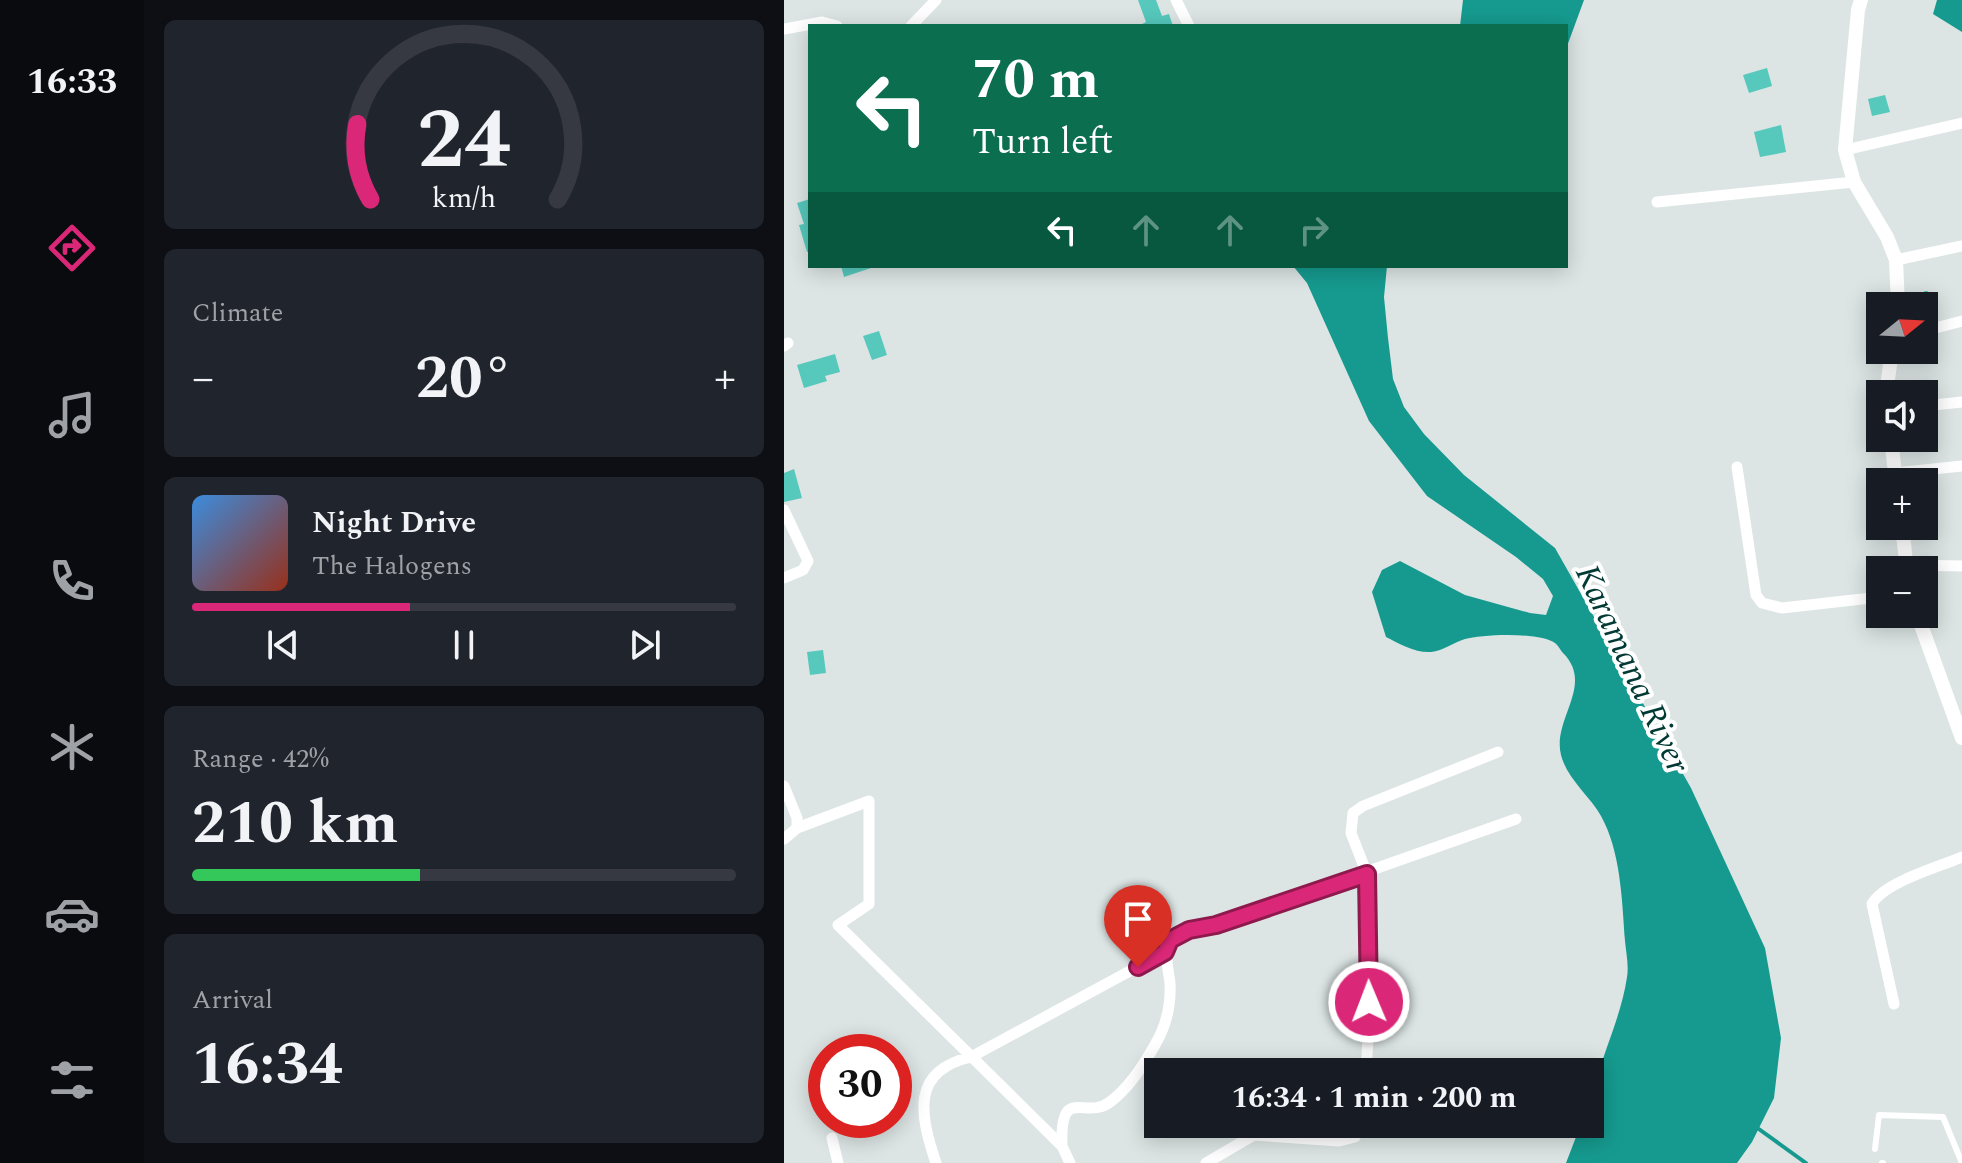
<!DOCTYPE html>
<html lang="en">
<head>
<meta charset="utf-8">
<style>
  :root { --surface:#171b24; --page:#20242c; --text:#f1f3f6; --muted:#9ea1a6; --line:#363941; --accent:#db2777 }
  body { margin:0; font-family:Spectral,serif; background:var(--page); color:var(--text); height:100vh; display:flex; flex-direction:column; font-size:30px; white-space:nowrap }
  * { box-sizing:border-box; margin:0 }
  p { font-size:26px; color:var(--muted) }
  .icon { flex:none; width:44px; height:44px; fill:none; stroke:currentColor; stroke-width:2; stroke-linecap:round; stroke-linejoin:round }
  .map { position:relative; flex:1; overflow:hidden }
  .panel { display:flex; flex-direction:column; gap:20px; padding:20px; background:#0d0f14; width:640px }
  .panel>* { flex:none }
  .guide { position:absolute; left:24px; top:24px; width:760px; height:244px; border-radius:0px; box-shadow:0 4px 20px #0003; background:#0b6e4f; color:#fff; overflow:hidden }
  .needle { width:52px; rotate:72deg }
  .buttons { position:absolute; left:1082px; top:292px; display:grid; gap:16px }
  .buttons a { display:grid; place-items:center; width:72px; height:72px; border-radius:0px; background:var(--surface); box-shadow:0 4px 20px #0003; font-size:40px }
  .speed { position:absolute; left:24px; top:1034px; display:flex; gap:16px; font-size:40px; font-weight:700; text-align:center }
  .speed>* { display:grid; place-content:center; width:104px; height:104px; border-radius:50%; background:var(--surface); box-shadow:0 4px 20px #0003; line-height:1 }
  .speed .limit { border:12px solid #d22; background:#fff; color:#111 }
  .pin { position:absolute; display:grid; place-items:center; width:68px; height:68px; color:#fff; margin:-82px -34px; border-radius:50% 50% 50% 0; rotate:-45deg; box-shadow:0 0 8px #0007 }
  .pin .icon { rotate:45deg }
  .me { position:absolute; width:88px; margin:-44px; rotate:359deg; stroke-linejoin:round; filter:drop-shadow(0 0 6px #0008) }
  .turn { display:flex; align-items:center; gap:28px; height:168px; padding:0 32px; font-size:36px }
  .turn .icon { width:104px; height:104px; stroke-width:2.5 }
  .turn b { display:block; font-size:56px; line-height:68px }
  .lanes { display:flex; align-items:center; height:76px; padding:0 32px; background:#0003; justify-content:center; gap:40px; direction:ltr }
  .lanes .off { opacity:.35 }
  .big { font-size:60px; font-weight:700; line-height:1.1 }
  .panel .card { flex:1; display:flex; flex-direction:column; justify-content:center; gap:12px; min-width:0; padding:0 28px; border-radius:12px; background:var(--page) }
  .panel .dial { align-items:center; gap:0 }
  .dial svg { height:208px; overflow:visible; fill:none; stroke:var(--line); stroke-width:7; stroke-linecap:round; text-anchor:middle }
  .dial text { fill:var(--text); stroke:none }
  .song { display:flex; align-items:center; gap:24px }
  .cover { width:96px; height:96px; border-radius:12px; background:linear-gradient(135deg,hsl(210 70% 55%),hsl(10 70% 35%)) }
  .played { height:8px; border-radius:4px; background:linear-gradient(90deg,var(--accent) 40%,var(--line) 40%) }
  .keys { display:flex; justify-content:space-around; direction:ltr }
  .heat { display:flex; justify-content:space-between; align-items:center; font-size:44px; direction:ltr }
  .charge { height:12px; border-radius:6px; background:linear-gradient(90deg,#34c759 42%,var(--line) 0) }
  .trip { position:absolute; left:360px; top:1058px; width:460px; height:80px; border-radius:0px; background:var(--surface); box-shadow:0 4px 20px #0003; font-weight:700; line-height:80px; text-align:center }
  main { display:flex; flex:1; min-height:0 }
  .dock { display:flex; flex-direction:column; width:144px; justify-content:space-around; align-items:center; background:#090b0e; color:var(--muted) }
  .dock .icon { width:56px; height:56px }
  .dock .selected { color:var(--accent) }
  .dock b { font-size:36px; color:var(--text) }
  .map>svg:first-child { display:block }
  .water { fill:#169a8f }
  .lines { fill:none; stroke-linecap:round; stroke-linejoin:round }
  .stream { stroke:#169a8f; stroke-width:4 }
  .building { fill:#56c8bc }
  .service { stroke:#fff; stroke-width:6 }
  .minor { stroke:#fff; stroke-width:11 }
  .tertiary { stroke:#fff; stroke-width:14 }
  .route-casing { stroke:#8e194d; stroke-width:20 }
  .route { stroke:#db2777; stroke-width:14 }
  .labels { text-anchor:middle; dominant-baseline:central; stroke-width:8; stroke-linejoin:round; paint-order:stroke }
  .water-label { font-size:34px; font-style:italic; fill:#013934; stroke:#fff }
</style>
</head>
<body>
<main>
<nav class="dock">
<b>16:33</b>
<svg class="icon selected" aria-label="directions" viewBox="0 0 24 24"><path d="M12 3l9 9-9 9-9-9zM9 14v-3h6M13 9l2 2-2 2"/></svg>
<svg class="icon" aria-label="music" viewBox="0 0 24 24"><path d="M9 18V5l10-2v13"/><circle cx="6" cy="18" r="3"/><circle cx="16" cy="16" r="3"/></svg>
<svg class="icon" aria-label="phone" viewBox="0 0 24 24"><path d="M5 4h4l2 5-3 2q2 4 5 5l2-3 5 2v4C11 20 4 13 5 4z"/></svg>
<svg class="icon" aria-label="climate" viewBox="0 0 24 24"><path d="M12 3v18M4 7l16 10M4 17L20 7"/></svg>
<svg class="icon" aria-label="car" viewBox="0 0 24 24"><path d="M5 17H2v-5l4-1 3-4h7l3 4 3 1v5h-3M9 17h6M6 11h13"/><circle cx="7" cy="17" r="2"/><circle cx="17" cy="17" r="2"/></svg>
<svg class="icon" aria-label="filters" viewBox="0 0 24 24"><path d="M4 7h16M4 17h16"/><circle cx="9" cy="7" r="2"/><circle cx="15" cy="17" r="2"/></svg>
</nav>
<section class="panel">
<div class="card dial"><svg viewBox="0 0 100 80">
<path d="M14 69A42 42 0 1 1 86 69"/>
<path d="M14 69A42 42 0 0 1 9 40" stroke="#db2777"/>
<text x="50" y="56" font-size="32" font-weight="700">24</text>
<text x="50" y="72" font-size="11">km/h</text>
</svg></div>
<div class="card"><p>Climate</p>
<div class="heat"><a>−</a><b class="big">20°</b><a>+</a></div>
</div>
<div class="card">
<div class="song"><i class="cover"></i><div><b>Night Drive</b><p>The Halogens</p></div></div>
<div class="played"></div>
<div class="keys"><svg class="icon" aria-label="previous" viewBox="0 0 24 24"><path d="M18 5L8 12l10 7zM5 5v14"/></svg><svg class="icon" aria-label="pause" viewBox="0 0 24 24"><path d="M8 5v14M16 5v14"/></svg><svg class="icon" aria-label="next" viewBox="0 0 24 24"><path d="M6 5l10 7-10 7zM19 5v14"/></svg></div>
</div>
<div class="card"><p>Range · 42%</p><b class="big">210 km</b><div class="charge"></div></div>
<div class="card"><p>Arrival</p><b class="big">16:34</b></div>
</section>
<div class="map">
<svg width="1178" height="1163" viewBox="0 0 1178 1163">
  <rect width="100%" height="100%" fill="#dce5e4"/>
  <path class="water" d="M679 0H800L782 49V26H676Z
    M1153 0H1178V32L1149 14Z
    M509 266H603L600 297 604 338 609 379 620 407 640 434 680 475 771 548 907 788 981 948 997 1038 990 1098 968 1142 953 1163H782L797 1124H806C806 1074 836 1027 843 977 845 966 842 952 841 941 838 901 837 852 817 816 806 796 783 779 777 755 768 719 811 685 779 653 776 650 775 646 771 643 756 632 699 634 681 639 670 642 659 651 647 652 631 653 616 644 602 637L588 592 598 570 616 561 681 595 746 613 762 615 769 596 759 579 732 557 643 496 585 421 523 283Z"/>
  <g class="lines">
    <path class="stream" d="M972 1127 1022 1163"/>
  </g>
  <path class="building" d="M354 0H372L378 16 385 14 389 26H354L362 22Z
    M983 68 988 86 965 93 959 75Z
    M1101 95 1106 112 1088 116 1084 99Z
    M997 125 1002 152 976 157 970 132Z
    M26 199V252H23L15 225 20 224 13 203Z
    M57 266H87V268L60 277Z
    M1140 291H1144L1151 319 1140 322Z
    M95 331 103 355 88 360 79 336Z
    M51 354 56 372 41 376 43 381 20 388 13 365Z
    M10 469 18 498 0 502V473Z
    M39 650 42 673 26 675 23 652Z"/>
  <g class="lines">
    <path class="service" d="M1091 1149 1095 1115 1159 1117 1178 1163
      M1098 1163H1099"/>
    <path class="minor" d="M392 0 405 26
      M127 26 152 0
      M0 29 38 22 53 26
      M1061 150 1178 123
      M873 202 1070 182
      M1112 260 1178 246
      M1140 331 1178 321
      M0 346 4 343
      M1140 406 1178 402
      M953 467 972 595 978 603 998 608 1096 597
      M1111 473 1178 466
      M0 510 24 561 19 570 0 578
      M1123 565 1178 566
      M0 786 13 818V828L0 839
      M13 828 85 801V904L54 925 278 1146 286 1163
      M1110 1004 1088 904C1100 882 1155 867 1178 857
      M427 1070 446 1072
      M582 1072 585 1022 583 874 567 833 569 813 579 806 714 752
      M48 1138 54 1163
      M278 1146C276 1083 301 1121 326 1102 345 1088 361 1063 372 1043 383 1024 387 1005 386 983 384 967 380 955 386 940L405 930 432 925 732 819
      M152 1163C136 1115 126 1071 187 1057L381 952
      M422 1163 470 1135 555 1141 571 1137 577 1124"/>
    <path class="tertiary" d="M1077 0 1074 10 1061 150 1070 182 1103 237 1112 260 1114 306
      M1102 394 1108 350
      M1107 438 1112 482
      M1118 526 1123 570
      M1133 614 1178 738"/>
  </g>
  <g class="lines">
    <defs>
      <path id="route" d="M354 967 381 952 386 940 405 930 432 925 583 874 585 1002"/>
    </defs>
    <use href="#route" class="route-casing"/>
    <use href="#route" class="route"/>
  </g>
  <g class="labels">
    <g class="water-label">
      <text transform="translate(848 669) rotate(65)">Karamana River</text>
    </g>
  </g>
</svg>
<div class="buttons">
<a><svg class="needle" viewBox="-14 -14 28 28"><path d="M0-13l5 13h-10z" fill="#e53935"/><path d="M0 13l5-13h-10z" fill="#9ea1a6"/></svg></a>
<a><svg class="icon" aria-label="sound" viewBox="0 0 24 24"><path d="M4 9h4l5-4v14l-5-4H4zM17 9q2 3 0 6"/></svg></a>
<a>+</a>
<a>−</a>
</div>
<div class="speed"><div class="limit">30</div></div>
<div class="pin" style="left:354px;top:967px;background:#d93025"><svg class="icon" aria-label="arrive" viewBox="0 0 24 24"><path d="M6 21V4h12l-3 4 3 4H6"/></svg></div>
<svg class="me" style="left:585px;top:1002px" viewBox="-20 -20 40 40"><circle r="17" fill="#db2777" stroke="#fff" stroke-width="3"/><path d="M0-11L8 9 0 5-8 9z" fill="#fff"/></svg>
<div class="trip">16:34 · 1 min · 200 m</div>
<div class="guide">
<div class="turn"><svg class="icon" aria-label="left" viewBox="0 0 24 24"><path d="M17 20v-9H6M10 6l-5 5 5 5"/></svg><div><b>70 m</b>Turn left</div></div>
<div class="lanes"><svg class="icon" aria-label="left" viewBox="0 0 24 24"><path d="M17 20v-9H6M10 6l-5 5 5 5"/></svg><svg class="icon off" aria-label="ahead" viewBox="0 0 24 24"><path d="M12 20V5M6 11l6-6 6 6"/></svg><svg class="icon off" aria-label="ahead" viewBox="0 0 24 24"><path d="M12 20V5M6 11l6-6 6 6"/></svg><svg class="icon off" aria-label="right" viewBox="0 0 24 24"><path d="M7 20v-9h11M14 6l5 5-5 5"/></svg></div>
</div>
</div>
</main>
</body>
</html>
